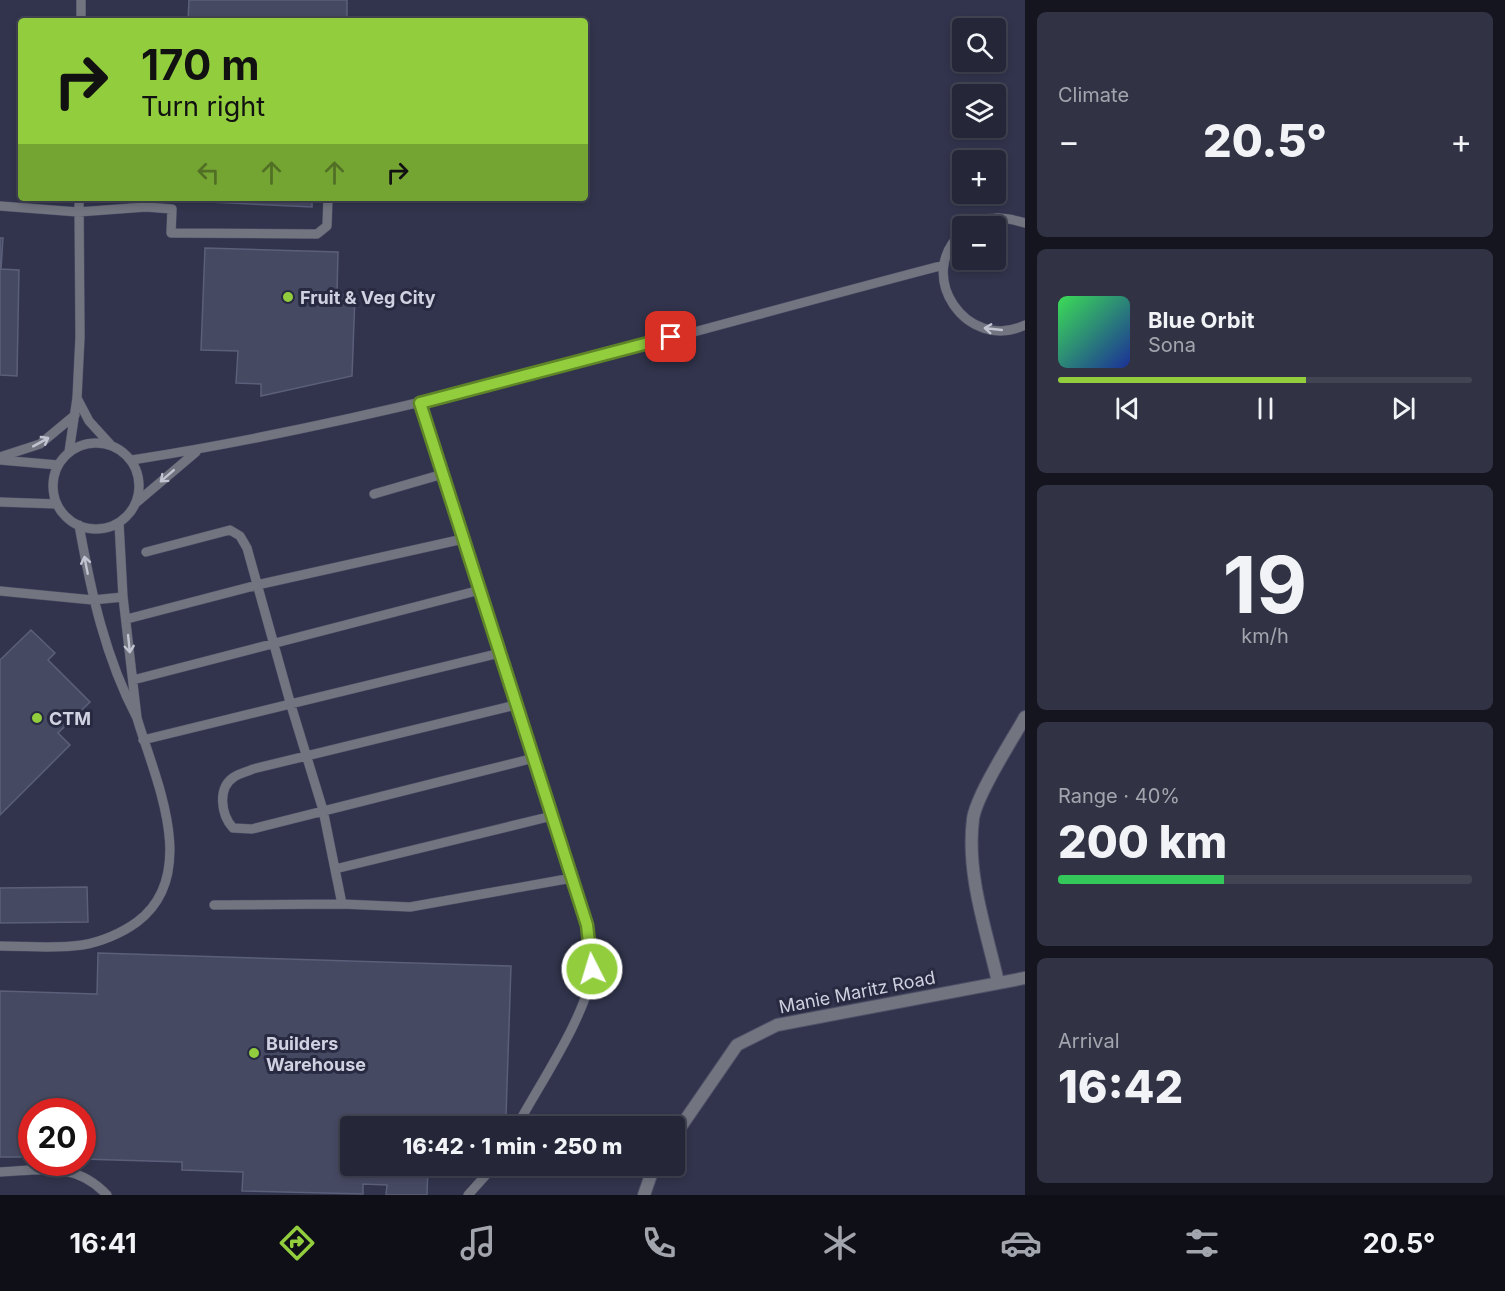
<!DOCTYPE html>
<html lang="en">
<head>
<meta charset="utf-8">
<style>
  :root { --surface:#252739; --page:#313344; --text:#f1f3f6; --muted:#a3a5ae; --line:#424453; --accent:#92cd3e }
  body { margin:0; font-family:Inter,sans-serif; background:var(--page); color:var(--text); height:100vh; display:flex; flex-direction:column; font-size:22px; white-space:nowrap }
  * { box-sizing:border-box; margin:0 }
  p { font-size:20px; color:var(--muted) }
  .icon { flex:none; width:33px; height:33px; fill:none; stroke:currentColor; stroke-width:2; stroke-linecap:round; stroke-linejoin:round }
  .map { position:relative; flex:1; overflow:hidden }
  .drawer { display:flex; flex-direction:column; gap:12px; padding:12px; background:#14151f; width:480px }
  .drawer>* { flex:none }
  .guide { position:absolute; left:18px; top:18px; width:570px; height:183px; border-radius:6px; box-shadow:0 3px 9px #0003,0 0 0 2px var(--line); background:#92cd3e; color:#111; overflow:hidden }
  .tools { position:absolute; left:952px; top:18px; display:grid; gap:12px }
  .tools a { display:grid; place-items:center; width:54px; height:54px; border-radius:6px; background:var(--surface); box-shadow:0 3px 9px #0003,0 0 0 2px var(--line); font-size:30px }
  .speed { position:absolute; left:18px; top:1098px; display:flex; gap:12px; font-size:30px; font-weight:700; text-align:center }
  .speed>* { display:grid; place-content:center; width:78px; height:78px; border-radius:50%; background:var(--surface); box-shadow:0 3px 9px #0003,0 0 0 2px var(--line); line-height:1 }
  .speed .limit { border:9px solid #d22; background:#fff; color:#111 }
  .pin { position:absolute; display:grid; place-items:center; width:51px; height:51px; color:#fff; margin:-26px; border-radius:12px; box-shadow:0 3px 9px #0006 }
  .me { position:absolute; width:66px; margin:-33px; rotate:355deg; stroke-linejoin:round; filter:drop-shadow(0 0 4px #0008) }
  .turn { display:flex; align-items:center; gap:21px; height:126px; padding:0 24px; font-size:27px }
  .turn .icon { width:78px; height:78px; stroke-width:2.5 }
  .turn b { display:block; font-size:42px; line-height:51px }
  .lanes { display:flex; align-items:center; height:57px; padding:0 24px; background:#0003; justify-content:center; gap:30px; direction:ltr }
  .lanes .off { opacity:.35 }
  .big { font-size:45px; font-weight:800; line-height:1.1 }
  .drawer .widget { flex:1; display:flex; flex-direction:column; justify-content:center; gap:9px; min-width:0; padding:0 21px; border-radius:9px; background:var(--page) }
  .drawer .dial { align-items:center; gap:0 }
  .dial b { font-size:78px; line-height:1 }
  .song { display:flex; align-items:center; gap:18px }
  .cover { width:72px; height:72px; border-radius:9px; background:linear-gradient(135deg,hsl(130 70% 55%),hsl(230 70% 35%)) }
  .played { height:6px; border-radius:3px; background:linear-gradient(90deg,var(--accent) 60%,var(--line) 60%) }
  .keys { display:flex; justify-content:space-around; direction:ltr }
  .heat { display:flex; justify-content:space-between; align-items:center; font-size:33px; direction:ltr }
  .charge { height:9px; border-radius:4px; background:linear-gradient(90deg,#34c759 40%,var(--line) 0) }
  .trip { position:absolute; left:340px; top:1116px; width:345px; height:60px; border-radius:6px; background:var(--surface); box-shadow:0 3px 9px #0003,0 0 0 2px var(--line); font-weight:800; line-height:60px; text-align:center }
  .tab-bar { display:flex; height:96px; justify-content:space-around; align-items:center; background:#0f1017; color:var(--muted) }
  .tab-bar .icon { width:42px; height:42px }
  .tab-bar .active { color:var(--accent) }
  .tab-bar b { font-size:27px; color:var(--text) }
  main { display:flex; flex:1; min-height:0 }
  .map>svg:first-child { display:block }
  .building { fill:#464962; stroke:#5c5f7a; stroke-width:1.5 }
  .lines { fill:none; stroke-linecap:round; stroke-linejoin:round }
  .service-casing { stroke:#4e5067; stroke-width:10 }
  .minor-casing { stroke:#4e5067; stroke-width:14 }
  .service { stroke:#727480; stroke-width:9 }
  .minor { stroke:#727480; stroke-width:12 }
  .oneway { stroke:#c2c4d2 }
  .route-casing { stroke:#5f8528; stroke-width:15 }
  .route { stroke:#92cd3e; stroke-width:10 }
  .poi-dot { fill:#92cd3e; stroke:#272a41; stroke-width:2 }
  .labels { text-anchor:middle; dominant-baseline:central; stroke-width:6; stroke-linejoin:round; paint-order:stroke }
  .poi-label { font-size:18px; font-weight:bold; fill:#d0d2e1; stroke:#272a41; text-anchor:start }
  .street-label { font-size:18px; fill:#d0d2e1; stroke:#272a41 }
</style>
</head>
<body>
<main>
<div class="map">
<svg width="1025" height="1195" viewBox="0 0 1025 1195">
  <rect width="100%" height="100%" fill="#31344c"/>
  <path class="building" d="M189 0H347V21H188Z
    M204 198H312V207L208 202Z
    M0 238H3L1 269 19 270 17 376 0 375Z
    M205 248 338 252 337 294 355 295 352 376 261 396V384L236 383 238 351 201 350Z
    M31 630 55 653 48 660 90 702 58 733 70 745 0 815V660Z
    M87 887 88 922 0 923V888Z
    M98 953 511 966 506 1116 482 1115V1126H351V1166H428L427 1195H386L387 1185 363 1184V1194L242 1191 243 1172 182 1170V1162L82 1159V1112H32V1157H0V991L97 994Z"/>
  <g class="lines">
    <defs>
      <path id="service" d="M81 21V0
        M0 206 78 212 146 207 172 209 171 233 317 234 327 226 328 198
        M969 226C987 215 1005 217 1025 223
        M963 232C913 274 967 353 1025 325
        M78 400 89 421 110 444
        M420 403 587 925C589 940 594 957 592 972 586 1016 539 1085 517 1126
        M53 486a43 43 0 1 1 86 0a43 43 0 1 1-86 0Z
        M69 452 77 398 80 337 79 198
        M0 457 40 444 75 415
        M0 460 58 465
        M132 460C407 417 675 335 944 265
        M374 494 443 474
        M0 502 57 504
        M137 502 196 452
        M79 525C91 592 105 657 137 718L123 597 119 523
        M146 552 230 530 240 536 247 548 290 702 323 810 342 904 410 907 572 878
        M0 591 93 600 123 597
        M127 619 257 585 463 539
        M133 680 480 590
        M516 705 253 769C247 772 240 773 234 777 217 788 221 815 233 828L252 829 534 758
        M143 740 500 653
        M335 869 552 816
        M214 905 342 904
        M0 946C27 946 56 949 82 945 101 942 122 933 137 922 201 874 155 779 137 718
        M0 1172C42 1170 75 1161 107 1195
        M468 1195 494 1166"/>
      <path id="minor" d="M998 982C986 929 966 874 973 819 976 796 1012 740 1025 717
        M675 1135 737 1045 777 1025 1025 978
        M644 1195 654 1166"/>
    </defs>
    <use href="#service" class="service-casing"/>
    <use href="#minor" class="minor-casing"/>
    <use href="#service" class="service"/>
    <use href="#minor" class="minor"/>
  </g>
  <defs><path id="oneway-shaft" d="M-6 0H5M1.5-3L5.5 0L1.5 3" fill="none" stroke-width="1.6" stroke-linecap="round" stroke-linejoin="round" transform="scale(1.5)"/></defs>
  <g class="oneway">
    <use href="#oneway-shaft" transform="translate(993 329) rotate(-174)"/>
    <use href="#oneway-shaft" transform="translate(41 442) rotate(-29)"/>
    <use href="#oneway-shaft" transform="translate(167 476) rotate(139)"/>
    <use href="#oneway-shaft" transform="translate(86 565) rotate(-101)"/>
    <use href="#oneway-shaft" transform="translate(129 644) rotate(84)"/>
  </g>
  <g class="lines">
    <defs>
      <path id="route" d="M592 969 587 925 420 403 671 337"/>
    </defs>
    <use href="#route" class="route-casing"/>
    <use href="#route" class="route"/>
  </g>
  <g class="poi-dot">
    <circle cx="288" cy="297" r="6"/>
    <circle cx="37" cy="718" r="6"/>
    <circle cx="254" cy="1053" r="6"/>
  </g>
  <g class="labels">
    <g class="poi-label">
      <text x="300" y="297">Fruit &amp; Veg City</text>
      <text x="49" y="718">CTM</text>
      <text x="266" y="1043">Builders<tspan x="266" dy="21">Warehouse</tspan></text>
    </g>
    <g class="street-label">
      <text transform="translate(857 992) rotate(-11)">Manie Maritz Road</text>
    </g>
  </g>
</svg>
<div class="tools">
<a><svg class="icon" aria-label="search" viewBox="0 0 24 24"><circle cx="10" cy="10" r="6"/><path d="M15 15l6 6"/></svg></a>
<a><svg class="icon" aria-label="layers" viewBox="0 0 24 24"><path d="M12 4l9 5-9 5-9-5zM3 14l9 5 9-5"/></svg></a>
<a>+</a>
<a>−</a>
</div>
<div class="speed"><div class="limit">20</div></div>
<div class="pin" style="left:671px;top:337px;background:#d93025"><svg class="icon" aria-label="arrive" viewBox="0 0 24 24"><path d="M6 21V4h12l-3 4 3 4H6"/></svg></div>
<svg class="me" style="left:592px;top:969px" viewBox="-20 -20 40 40"><circle r="17" fill="#92cd3e" stroke="#fff" stroke-width="3"/><path d="M0-11L8 9 0 5-8 9z" fill="#fff"/></svg>
<div class="trip">16:42 · 1 min · 250 m</div>
<div class="guide">
<div class="turn"><svg class="icon" aria-label="right" viewBox="0 0 24 24"><path d="M7 20v-9h11M14 6l5 5-5 5"/></svg><div><b>170 m</b>Turn right</div></div>
<div class="lanes"><svg class="icon off" aria-label="left" viewBox="0 0 24 24"><path d="M17 20v-9H6M10 6l-5 5 5 5"/></svg><svg class="icon off" aria-label="ahead" viewBox="0 0 24 24"><path d="M12 20V5M6 11l6-6 6 6"/></svg><svg class="icon off" aria-label="ahead" viewBox="0 0 24 24"><path d="M12 20V5M6 11l6-6 6 6"/></svg><svg class="icon" aria-label="right" viewBox="0 0 24 24"><path d="M7 20v-9h11M14 6l5 5-5 5"/></svg></div>
</div>
</div>
<section class="drawer">
<div class="widget"><p>Climate</p>
<div class="heat"><a>−</a><b class="big">20.5°</b><a>+</a></div>
</div>
<div class="widget">
<div class="song"><i class="cover"></i><div><b>Blue Orbit</b><p>Sona</p></div></div>
<div class="played"></div>
<div class="keys"><svg class="icon" aria-label="previous" viewBox="0 0 24 24"><path d="M18 5L8 12l10 7zM5 5v14"/></svg><svg class="icon" aria-label="pause" viewBox="0 0 24 24"><path d="M8 5v14M16 5v14"/></svg><svg class="icon" aria-label="next" viewBox="0 0 24 24"><path d="M6 5l10 7-10 7zM19 5v14"/></svg></div>
</div>
<div class="widget dial"><b>19</b><p>km/h</p></div>
<div class="widget"><p>Range · 40%</p><b class="big">200 km</b><div class="charge"></div></div>
<div class="widget"><p>Arrival</p><b class="big">16:42</b></div>
</section>
</main>
<nav class="tab-bar">
<b>16:41</b>
<svg class="icon active" aria-label="directions" viewBox="0 0 24 24"><path d="M12 3l9 9-9 9-9-9zM9 14v-3h6M13 9l2 2-2 2"/></svg>
<svg class="icon" aria-label="music" viewBox="0 0 24 24"><path d="M9 18V5l10-2v13"/><circle cx="6" cy="18" r="3"/><circle cx="16" cy="16" r="3"/></svg>
<svg class="icon" aria-label="phone" viewBox="0 0 24 24"><path d="M5 4h4l2 5-3 2q2 4 5 5l2-3 5 2v4C11 20 4 13 5 4z"/></svg>
<svg class="icon" aria-label="climate" viewBox="0 0 24 24"><path d="M12 3v18M4 7l16 10M4 17L20 7"/></svg>
<svg class="icon" aria-label="car" viewBox="0 0 24 24"><path d="M5 17H2v-5l4-1 3-4h7l3 4 3 1v5h-3M9 17h6M6 11h13"/><circle cx="7" cy="17" r="2"/><circle cx="17" cy="17" r="2"/></svg>
<svg class="icon" aria-label="filters" viewBox="0 0 24 24"><path d="M4 7h16M4 17h16"/><circle cx="9" cy="7" r="2"/><circle cx="15" cy="17" r="2"/></svg>
<b>20.5°</b>
</nav>
</body>
</html>
